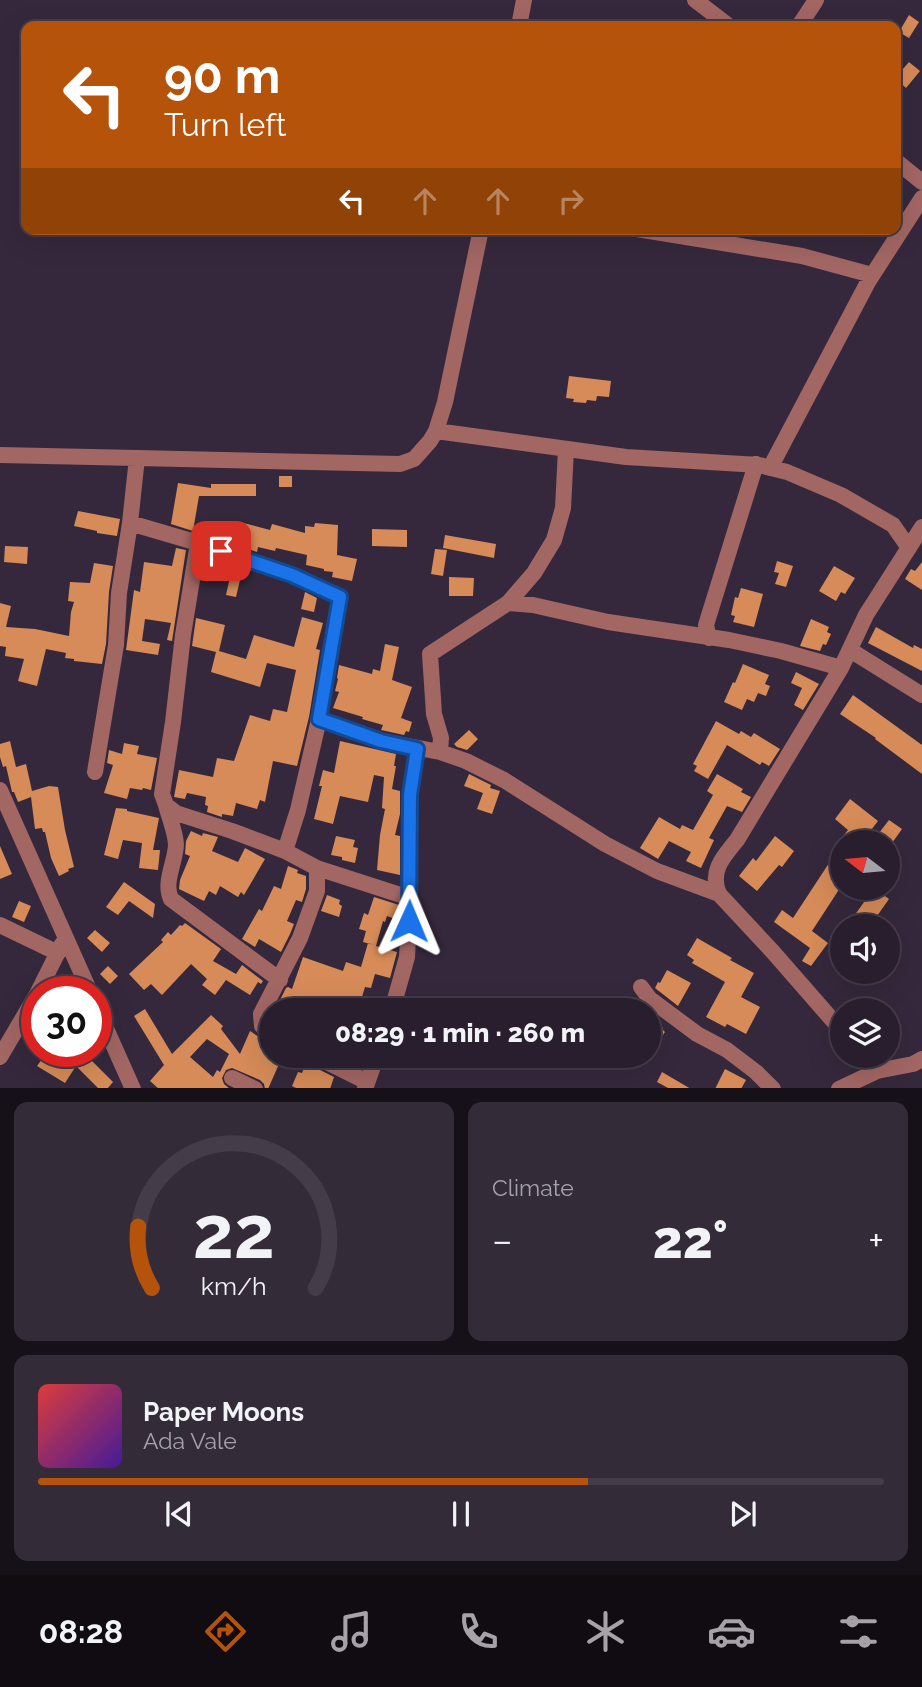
<!DOCTYPE html>
<html lang="en">
<head>
<meta charset="utf-8">
<style>
  :root { --surface:#281e2d; --page:#342b39; --text:#f1f3f6; --muted:#a5a2aa; --line:#443c49; --accent:#b45309 }
  body { margin:0; font-family:Raleway,sans-serif; background:var(--page); color:var(--text); height:100vh; display:flex; flex-direction:column; font-size:26px; white-space:nowrap }
  * { box-sizing:border-box; margin:0 }
  p { font-size:23px; color:var(--muted) }
  .icon { flex:none; width:38px; height:38px; fill:none; stroke:currentColor; stroke-width:2; stroke-linecap:round; stroke-linejoin:round }
  .map { position:relative; height:1088px; overflow:hidden }
  .drawer { display:flex; flex-direction:column; gap:14px; padding:14px; background:#161019; flex:1 }
  .drawer>* { flex:none }
  .banner { position:absolute; left:21px; top:21px; width:880px; height:214px; border-radius:14px; box-shadow:0 7px 28px #0002,0 0 0 2px var(--line); background:#b45309; color:#fff; overflow:hidden }
  .needle { width:46px; rotate:286deg }
  .controls { position:absolute; left:830px; top:830px; display:grid; gap:14px }
  .controls a { display:grid; place-items:center; width:70px; height:70px; border-radius:50%; background:var(--surface); box-shadow:0 7px 28px #0002,0 0 0 2px var(--line); font-size:35px }
  .speed { position:absolute; left:21px; top:976px; display:flex; gap:14px; font-size:35px; font-weight:700; text-align:center }
  .speed>* { display:grid; place-content:center; width:91px; height:91px; border-radius:50%; background:var(--surface); box-shadow:0 7px 28px #0002,0 0 0 2px var(--line); line-height:1 }
  .speed .limit { border:10px solid #d22; background:#fff; color:#111 }
  .pin { position:absolute; display:grid; place-items:center; width:60px; height:60px; color:#fff; margin:-30px; border-radius:14px; box-shadow:0 4px 10px #0006 }
  .me { position:absolute; width:77px; margin:-38px; rotate:1deg; stroke-linejoin:round; filter:drop-shadow(0 0 5px #0008) }
  .turn { display:flex; align-items:center; gap:24px; height:147px; padding:0 28px; font-size:32px }
  .turn .icon { width:91px; height:91px; stroke-width:2.5 }
  .turn b { display:block; font-size:49px; line-height:60px }
  .lanes { display:flex; align-items:center; height:66px; padding:0 28px; background:#0003; justify-content:center; gap:35px; direction:ltr }
  .lanes .off { opacity:.35 }
  .big { font-size:52px; font-weight:800; line-height:1.1 }
  .drawer .widget { flex:1; display:flex; flex-direction:column; justify-content:center; gap:10px; min-width:0; padding:0 24px; border-radius:14px; background:var(--page) }
  .drawer .dial { align-items:center; gap:0 }
  .dial svg { height:182px; overflow:visible; fill:none; stroke:var(--line); stroke-width:7; stroke-linecap:round; text-anchor:middle }
  .dial text { fill:var(--text); stroke:none }
  .song { display:flex; align-items:center; gap:21px }
  .cover { width:84px; height:84px; border-radius:10px; background:linear-gradient(135deg,hsl(0 70% 55%),hsl(260 70% 35%)) }
  .played { height:7px; border-radius:4px; background:linear-gradient(90deg,var(--accent) 65%,var(--line) 65%) }
  .keys { display:flex; justify-content:space-around; direction:ltr }
  .heat { display:flex; justify-content:space-between; align-items:center; font-size:38px; direction:ltr }
  .drawer .tiles { flex:1; display:grid; gap:14px; grid-template-columns:1fr 1fr }
  .widget:last-child { grid-column:span 2 }
  .trip { position:absolute; left:259px; top:998px; width:402px; height:70px; border-radius:35px; background:var(--surface); box-shadow:0 7px 28px #0002,0 0 0 2px var(--line); font-weight:800; line-height:70px; text-align:center }
  .tab-bar { display:flex; height:112px; justify-content:space-around; align-items:center; background:#100c12; color:var(--muted) }
  .tab-bar .icon { width:49px; height:49px }
  .tab-bar .on { color:var(--accent) }
  .tab-bar b { font-size:32px; color:var(--text) }
  .map>svg:first-child { display:block }
  .building { fill:#d68b58; fill-rule:evenodd }
  .lines { fill:none; stroke-linecap:round; stroke-linejoin:round }
  .minor { stroke:#a26663; stroke-width:16 }
  .route-casing { stroke:#114b97; stroke-width:18 }
  .route { stroke:#1a73e8; stroke-width:12 }
</style>
</head>
<body>
<div class="map">
<svg width="922" height="1089" viewBox="0 0 922 1089">
  <rect width="100%" height="100%" fill="#35283c"/>
  <path class="building" d="M909 15 919 22 909 38 899 32Z
    M909 62 920 71 906 88 896 79V77Z
    M569 376 611 381 609 397 597 396 596 401 587 400 586 403 573 402 574 399 566 398Z
    M279 476H292V487H279Z
    M178 483 211 488V484H256V496H199L193 531 171 524Z
    M78 511 120 519 117 536 97 533V531L74 526Z
    M240 522 270 530 272 524 305 533V526L314 527 315 523 338 525 337 555 357 559 352 581 332 577 333 572 324 571V569L306 565 307 555 276 548 275 551 258 547 257 552 234 544Z
    M372 529 407 530V547L372 546Z
    M445 535 496 544 494 558 443 548Z
    M5 546 28 547 27 564 4 562Z
    M176 548 186 550 172 641 167 640 171 623 145 619 142 641 160 644 158 655 126 650 134 590 140 592 144 562 172 566Z
    M435 549 447 550 443 576 431 574Z
    M777 561 793 566 786 587 775 584 779 573 774 572Z
    M922 562V590L905 579 911 569 915 571Z
    M94 563 113 566 109 592 106 644 102 664 74 661V659L65 658 66 653 46 649 37 686 18 681 24 659 5 656 6 647 0 646V603L11 606 6 627 35 629 69 636 71 612 74 602 68 601 70 582 90 583Z
    M834 566 855 578 845 594 841 592 836 601 819 591Z
    M230 577 240 580 236 597 226 595Z
    M449 577 474 578 473 596H449Z
    M741 588 763 594 754 627 733 622 735 616 731 615 735 597 738 598Z
    M305 592 317 598 314 612 301 609Z
    M302 617 323 623 316 649 320 650 309 717 297 766 273 761 265 802 260 800 257 809 236 803 233 816 222 814V817L207 812 208 806 205 805 206 797 187 793 185 799 174 797 179 770 213 777 217 758 234 761 250 715 270 721 273 709 287 712 296 670 267 663 260 687 211 672 216 652 192 646 196 618 225 625 219 651 246 659 254 635 294 647Z
    M811 619 829 627 827 632 831 634 826 645 823 644 820 651 800 646Z
    M876 627 913 648 914 645 922 649V671L868 643Z
    M385 644 399 647 392 680 412 687 401 718 412 722 409 732 406 731 404 735 381 730 383 725 362 719 363 717 333 708 339 692 335 691 338 679 337 678 339 665 372 674 373 669 380 671Z
    M743 664 769 675 765 684 770 686 766 696 758 693 754 702 747 699 742 710 724 702 733 682 735 683Z
    M796 672 819 684 803 710 794 705 802 688 791 683Z
    M853 695 922 745V774L875 739 876 738 840 714Z
    M716 721 739 734 741 731 751 737 754 733 780 749 769 766 762 762 760 765 727 745 708 779 694 771 697 766 693 764Z
    M469 730 478 739 467 750 457 747 454 744Z
    M10 741 16 767 26 764 32 791 49 786 58 787 65 830 74 867 68 869 69 871 59 876 51 858 45 832H43L42 828 35 829 31 797 18 802 14 792H12L6 766 3 767 0 757V744Z
    M340 741 396 754 394 766H396L392 789 400 791V814L395 835 400 836V875L377 870 380 835 385 809 382 808 384 777 374 775 368 802 340 796 333 824 314 819 322 786H319L323 770 334 773Z
    M124 743 139 746 137 754 157 758 151 790 143 788 142 790 130 788 127 799 104 793 113 765 107 763 109 750 122 754Z
    M469 774 491 785 490 788 500 791 492 814 477 809 483 793 464 786Z
    M717 774 743 789 741 792 751 797 742 812 727 806 709 838 714 840 701 868 686 861 691 852 669 841 658 859 640 848 659 817 680 829 682 825 693 830 713 795 707 791Z
    M850 799 878 821 862 842H850L843 836 848 830 835 819Z
    M116 808 127 809V811L159 818 153 850H160L158 870 139 868 142 843 123 840 118 859 104 855Z
    M889 820 902 829 892 843 879 833Z
    M191 831 202 836 203 833 218 837 212 851 238 862 245 848 265 859 244 895 241 892 238 897 220 886 216 895 209 891 204 901 179 889 180 880 190 856 185 854 186 841Z
    M336 836 355 840 353 847 358 848 355 863 342 860V857L331 855Z
    M775 836 794 851 782 867 779 865 757 891 739 876 753 858 756 861Z
    M0 846 12 874 0 879Z
    M833 857 842 864V867L836 874 842 878V885L812 931 828 943 811 966 802 961 810 948 774 922 782 910 793 918Z
    M288 866 298 870 297 873 306 876V889L302 902 296 900 287 921 294 924 290 934 281 952 259 939 255 947 242 939 259 909 262 911 274 886 281 889Z
    M124 882 155 904 153 918 129 901 118 915 106 907Z
    M874 888 889 899 870 926H847Z
    M327 895 340 900 339 904 342 906 339 917 321 911Z
    M374 897 399 905 395 919 387 916 385 922 383 921 376 946 397 952 390 978 375 974 371 988 365 987 358 1010H288L278 1004 286 988 288 987 292 989 303 957 343 971 346 962 361 967 368 943 374 945 363 942 366 931 359 929 364 913 368 915Z
    M19 901 31 906 24 922 12 917Z
    M185 923 221 949 213 961 236 974 242 965 263 981 261 984 258 982 250 995 226 980 215 995 202 985 207 979 191 964 162 995 151 984 144 990 129 974 163 942 161 940 168 932 171 935 180 925 182 926Z
    M95 930 110 943 102 952 87 938Z
    M697 938 732 958 730 960 754 973 741 997 760 1007 746 1034 727 1024 725 1027 706 1017 725 982 692 963 694 960 687 955Z
    M108 966 118 976 110 984 100 974Z
    M667 970 691 983 678 1006 655 988 658 982 660 983Z
    M614 998 634 1010H606Z
    M145 1009 172 1054 211 1015 223 1026 221 1029 240 1054 250 1031 265 1041 271 1042V1055H283L268 1089H265L264 1084 260 1080 232 1068 226 1070 222 1078 224 1084 230 1089H159L150 1081 164 1065 134 1016ZM207 1039 229 1054 220 1072 217 1070 213 1077 190 1057Z
    M649 1020 663 1028 662 1029 665 1032 649 1054Z
    M32 1052H59L75 1062 85 1054 113 1082 107 1089H99L76 1066 65 1083 37 1066 42 1059Z
    M306 1063 334 1077 330 1089H298L292 1086 298 1072 302 1073Z
    M725 1069 746 1080 741 1089H715Z
    M662 1072 691 1089H670L657 1082Z"/>
  <g class="lines">
    <path class="minor" d="M695 0 729 26
      M519 26 524 0
      M799 26 816 0
      M896 161 922 182
      M637 229 802 256 872 275
      M436 431 626 457 759 465 787 472 841 495 893 525 909 548
      M0 455 137 458 130 523 119 593 116 645 95 772
      M137 458 400 464 414 459 430 441 436 431 445 402 481 229
      M770 468 868 282 922 198
      M130 523 198 543 292 575 340 597 319 719 298 810 285 851
      M198 543 183 635 173 722 162 794 166 805 176 813 232 831 285 851 317 868 410 898
      M508 603 533 605 608 622 729 640 781 651 841 668
      M709 638 706 625 756 464
      M850 650 922 695
      M319 719 381 741 440 752 466 761 504 780 605 844 657 871 719 894
      M440 752 441 738 434 714 430 654 508 603 534 573 554 540 563 508 566 449
      M0 790 90 992
      M166 805C169 817 175 831 176 844 176 861 163 882 171 899L280 980
      M0 925 58 953
      M641 987 650 999 697 1034 727 1050 756 1072 773 1089
      M38 992 62 944
      M96 1006 133 1089
      M392 1010 407 957 410 898V795L417 749
      M842 1031 773 952 719 894C709 871 724 856 737 840L841 668 866 615 922 527
      M271 1032 262 1026 261 1014 300 938 317 891V868
      M313 1055 367 1082
      M863 1055 877 1071
      M0 1057 37 994
      M232 1078 255 1089
      M365 1089 377 1055
      M839 1089 877 1071 913 1064 922 1059"/>
  </g>
  <g class="lines">
    <defs>
      <path id="route" d="M221 551 292 575 340 597 319 719 381 741 417 749 410 795 409 921"/>
    </defs>
    <use href="#route" class="route-casing"/>
    <use href="#route" class="route"/>
  </g>
</svg>
<div class="controls">
<a><svg class="needle" viewBox="-14 -14 28 28"><path d="M0-13l5 13h-10z" fill="#e53935"/><path d="M0 13l5-13h-10z" fill="#a5a2aa"/></svg></a>
<a><svg class="icon" aria-label="sound" viewBox="0 0 24 24"><path d="M4 9h4l5-4v14l-5-4H4zM17 9q2 3 0 6"/></svg></a>
<a><svg class="icon" aria-label="layers" viewBox="0 0 24 24"><path d="M12 4l9 5-9 5-9-5zM3 14l9 5 9-5"/></svg></a>
</div>
<div class="speed"><div class="limit">30</div></div>
<div class="pin" style="left:221px;top:551px;background:#d93025"><svg class="icon" aria-label="arrive" viewBox="0 0 24 24"><path d="M6 21V4h12l-3 4 3 4H6"/></svg></div>
<svg class="me" style="left:409px;top:921px" viewBox="-20 -20 40 40"><path d="M0-17L14 15 0 8-14 15z" fill="#1a73e8" stroke="#fff" stroke-width="4"/></svg>
<div class="trip">08:29 · 1 min · 260 m</div>
<div class="banner">
<div class="turn"><svg class="icon" aria-label="left" viewBox="0 0 24 24"><path d="M17 20v-9H6M10 6l-5 5 5 5"/></svg><div><b>90 m</b>Turn left</div></div>
<div class="lanes"><svg class="icon" aria-label="left" viewBox="0 0 24 24"><path d="M17 20v-9H6M10 6l-5 5 5 5"/></svg><svg class="icon off" aria-label="ahead" viewBox="0 0 24 24"><path d="M12 20V5M6 11l6-6 6 6"/></svg><svg class="icon off" aria-label="ahead" viewBox="0 0 24 24"><path d="M12 20V5M6 11l6-6 6 6"/></svg><svg class="icon off" aria-label="right" viewBox="0 0 24 24"><path d="M7 20v-9h11M14 6l5 5-5 5"/></svg></div>
</div>
</div>
<section class="drawer">
<div class="tiles">
<div class="widget dial"><svg viewBox="0 0 100 80">
<path d="M14 69A42 42 0 1 1 86 69"/>
<path d="M14 69A42 42 0 0 1 8 42" stroke="#b45309"/>
<text x="50" y="56" font-size="32" font-weight="700">22</text>
<text x="50" y="72" font-size="11">km/h</text>
</svg></div>
<div class="widget"><p>Climate</p>
<div class="heat"><a>−</a><b class="big">22°</b><a>+</a></div>
</div>
<div class="widget">
<div class="song"><i class="cover"></i><div><b>Paper Moons</b><p>Ada Vale</p></div></div>
<div class="played"></div>
<div class="keys"><svg class="icon" aria-label="previous" viewBox="0 0 24 24"><path d="M18 5L8 12l10 7zM5 5v14"/></svg><svg class="icon" aria-label="pause" viewBox="0 0 24 24"><path d="M8 5v14M16 5v14"/></svg><svg class="icon" aria-label="next" viewBox="0 0 24 24"><path d="M6 5l10 7-10 7zM19 5v14"/></svg></div>
</div>
</div>
</section>
<nav class="tab-bar">
<b>08:28</b>
<svg class="icon on" aria-label="directions" viewBox="0 0 24 24"><path d="M12 3l9 9-9 9-9-9zM9 14v-3h6M13 9l2 2-2 2"/></svg>
<svg class="icon" aria-label="music" viewBox="0 0 24 24"><path d="M9 18V5l10-2v13"/><circle cx="6" cy="18" r="3"/><circle cx="16" cy="16" r="3"/></svg>
<svg class="icon" aria-label="phone" viewBox="0 0 24 24"><path d="M5 4h4l2 5-3 2q2 4 5 5l2-3 5 2v4C11 20 4 13 5 4z"/></svg>
<svg class="icon" aria-label="climate" viewBox="0 0 24 24"><path d="M12 3v18M4 7l16 10M4 17L20 7"/></svg>
<svg class="icon" aria-label="car" viewBox="0 0 24 24"><path d="M5 17H2v-5l4-1 3-4h7l3 4 3 1v5h-3M9 17h6M6 11h13"/><circle cx="7" cy="17" r="2"/><circle cx="17" cy="17" r="2"/></svg>
<svg class="icon" aria-label="filters" viewBox="0 0 24 24"><path d="M4 7h16M4 17h16"/><circle cx="9" cy="7" r="2"/><circle cx="15" cy="17" r="2"/></svg>
</nav>
</body>
</html>
